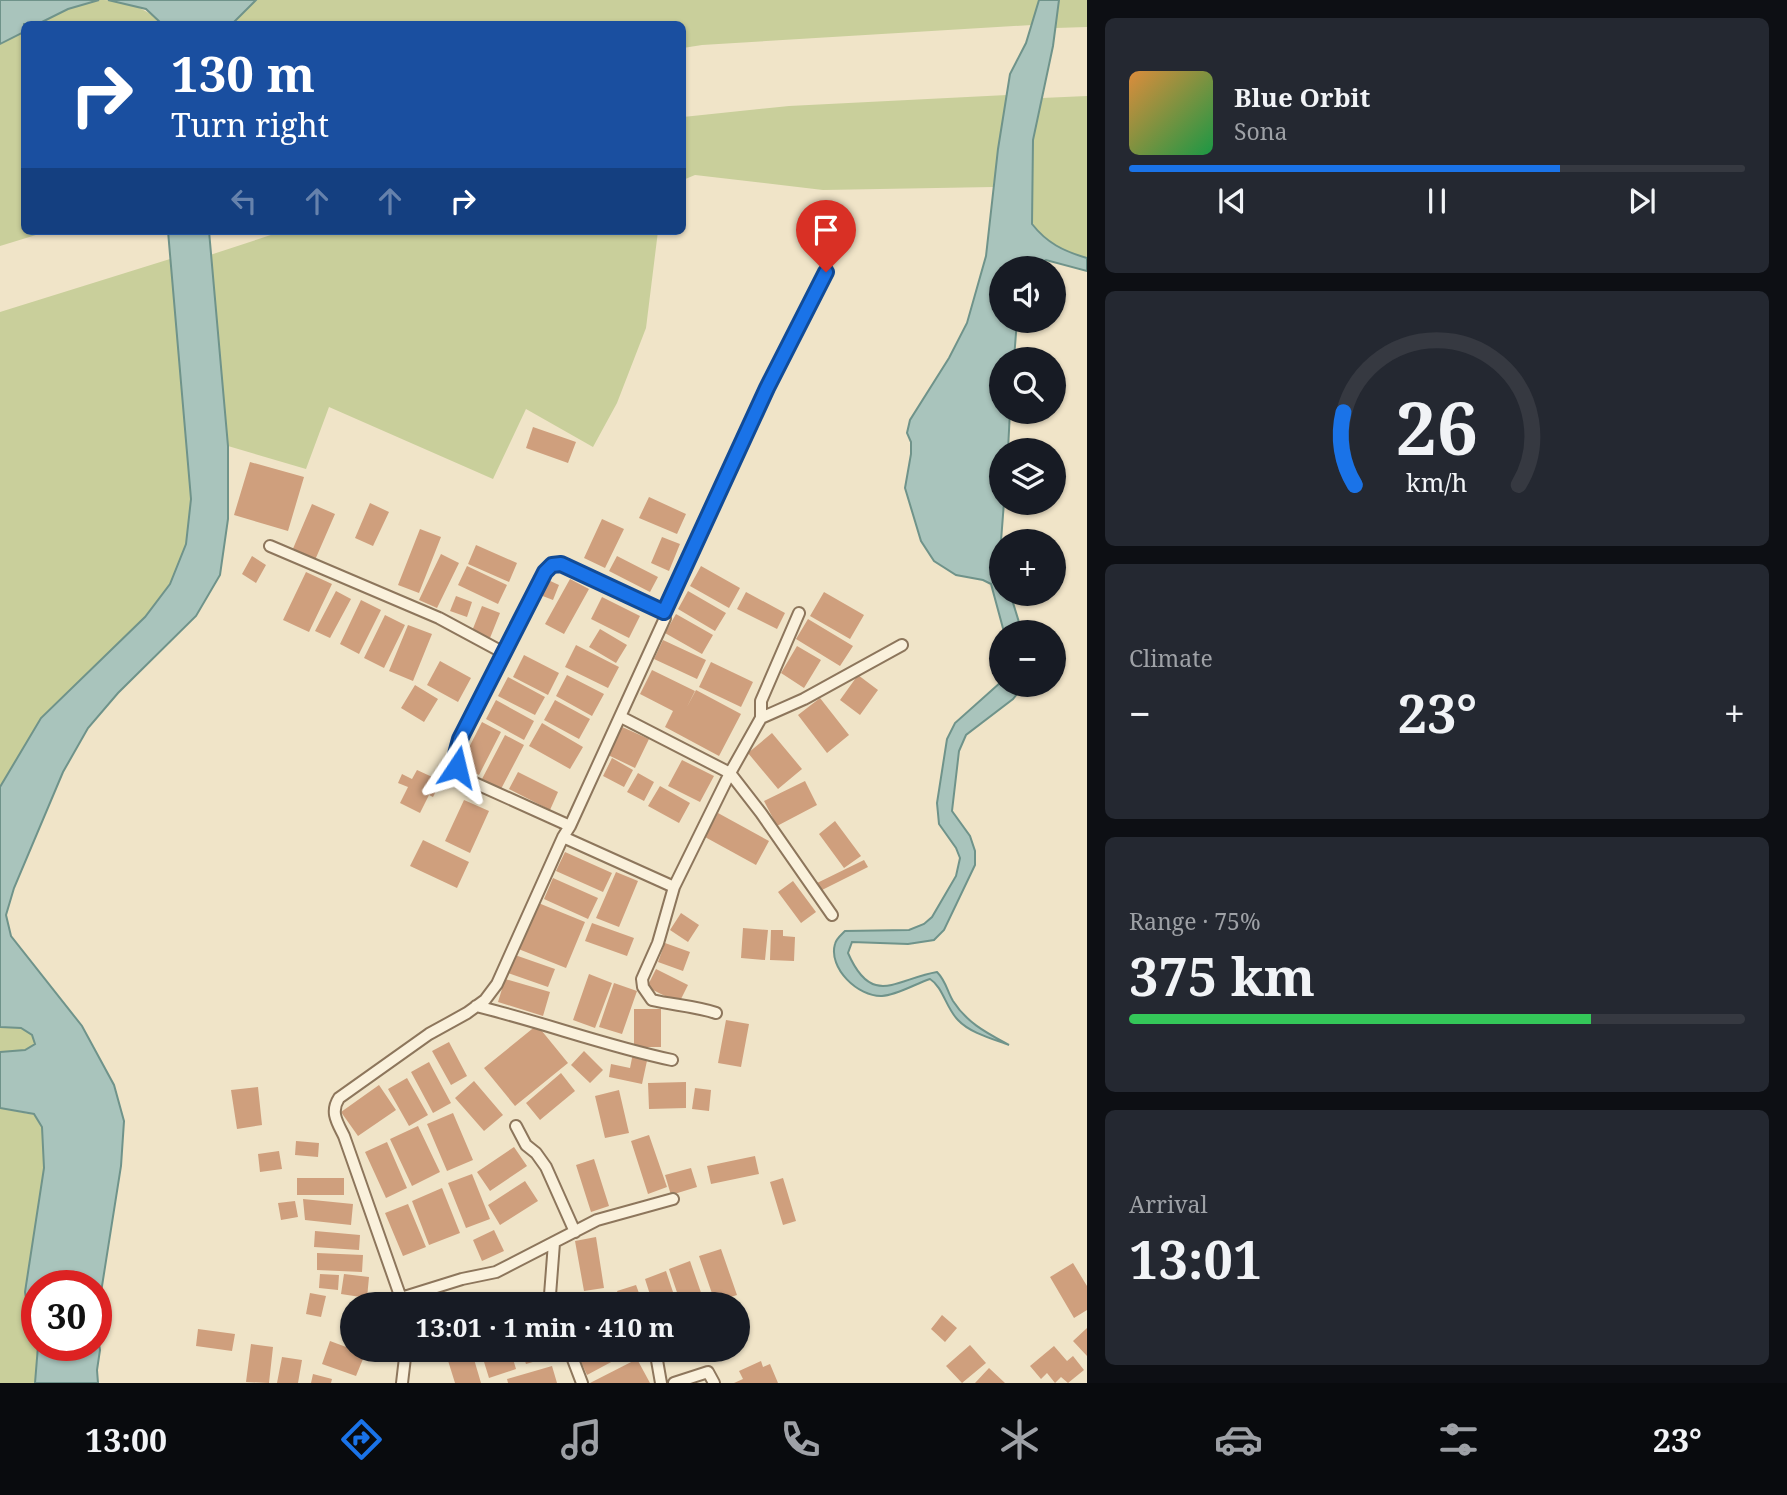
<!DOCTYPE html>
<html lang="en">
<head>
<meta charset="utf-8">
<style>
  :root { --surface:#171b24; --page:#242831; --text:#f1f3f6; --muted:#9ea1a6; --line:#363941; --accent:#1a73e8 }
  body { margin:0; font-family:"Noto Serif",serif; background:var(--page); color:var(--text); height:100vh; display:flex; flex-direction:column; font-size:26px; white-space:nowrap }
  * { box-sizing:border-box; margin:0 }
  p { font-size:23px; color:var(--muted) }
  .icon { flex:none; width:38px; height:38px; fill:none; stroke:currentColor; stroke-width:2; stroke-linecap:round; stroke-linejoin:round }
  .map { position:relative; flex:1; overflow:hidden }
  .side { display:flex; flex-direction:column; gap:18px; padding:18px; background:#0d0f14; width:700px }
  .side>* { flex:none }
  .banner { position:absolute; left:21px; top:21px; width:665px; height:214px; border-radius:10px; box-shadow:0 2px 5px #0004; background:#1a4fa0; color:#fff; overflow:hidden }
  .buttons { position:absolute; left:989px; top:256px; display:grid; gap:14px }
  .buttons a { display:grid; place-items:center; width:77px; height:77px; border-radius:50%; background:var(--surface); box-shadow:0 2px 5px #0004; font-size:35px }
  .speed { position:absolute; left:21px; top:1270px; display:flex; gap:14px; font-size:35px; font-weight:700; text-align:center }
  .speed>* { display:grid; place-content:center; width:91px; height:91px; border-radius:50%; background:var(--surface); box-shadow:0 2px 5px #0004; line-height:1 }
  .speed .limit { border:10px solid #d22; background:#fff; color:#111 }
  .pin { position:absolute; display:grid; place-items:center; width:60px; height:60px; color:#fff; margin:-72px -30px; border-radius:50% 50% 50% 0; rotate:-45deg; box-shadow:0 0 7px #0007 }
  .pin .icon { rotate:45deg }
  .me { position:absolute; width:77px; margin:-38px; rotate:10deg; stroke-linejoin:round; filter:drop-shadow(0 0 5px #0008) }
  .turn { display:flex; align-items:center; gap:24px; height:147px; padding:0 35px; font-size:32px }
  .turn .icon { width:91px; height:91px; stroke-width:2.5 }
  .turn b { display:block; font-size:49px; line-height:60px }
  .lanes { display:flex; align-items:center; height:66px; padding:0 35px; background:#0003; justify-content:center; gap:35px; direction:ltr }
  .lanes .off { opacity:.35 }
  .big { font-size:52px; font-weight:700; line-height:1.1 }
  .side .widget { flex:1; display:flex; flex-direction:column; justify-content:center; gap:10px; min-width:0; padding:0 24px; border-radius:10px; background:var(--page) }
  .side .dial { align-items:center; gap:0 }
  .dial svg { height:182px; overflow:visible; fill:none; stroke:var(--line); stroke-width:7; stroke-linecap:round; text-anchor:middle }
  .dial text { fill:var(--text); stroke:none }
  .song { display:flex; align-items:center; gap:21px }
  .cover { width:84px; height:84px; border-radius:10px; background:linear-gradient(135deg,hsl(30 70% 55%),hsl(140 70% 35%)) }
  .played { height:7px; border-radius:4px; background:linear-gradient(90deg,var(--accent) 70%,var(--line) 70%) }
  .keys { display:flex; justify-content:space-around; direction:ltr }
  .heat { display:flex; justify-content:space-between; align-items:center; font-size:38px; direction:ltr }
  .charge { height:10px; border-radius:5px; background:linear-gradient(90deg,#34c759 75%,var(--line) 0) }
  .trip { position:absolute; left:340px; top:1292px; width:410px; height:70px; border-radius:35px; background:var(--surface); box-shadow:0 2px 5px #0004; font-weight:700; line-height:70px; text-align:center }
  .tab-bar { display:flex; height:112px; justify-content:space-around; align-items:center; background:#090b0e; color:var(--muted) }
  .tab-bar .icon { width:49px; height:49px }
  .tab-bar .on { color:var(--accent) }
  .tab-bar b { font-size:32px; color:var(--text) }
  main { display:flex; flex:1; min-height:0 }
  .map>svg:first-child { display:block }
  .green { fill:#c9cf9b }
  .water { fill:#a9c4bc; stroke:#6f938a; stroke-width:2 }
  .building { fill:#cf9f7d }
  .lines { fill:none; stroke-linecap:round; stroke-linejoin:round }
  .minor-casing { stroke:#8d765c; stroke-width:14 }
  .minor { stroke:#faf1dc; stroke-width:10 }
  .route-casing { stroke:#114b97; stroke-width:18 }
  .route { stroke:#1a73e8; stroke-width:12 }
</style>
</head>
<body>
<main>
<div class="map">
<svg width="1087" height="1383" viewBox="0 0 1087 1383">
  <rect width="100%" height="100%" fill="#f0e4c8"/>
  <path class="green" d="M99 0C123 0 146 7 162 24H38L68 9Z
    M256 0H1039L1032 25 702 45 683 48 682 24H232Z
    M1059 0H1087V27L1055 28Z
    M24 32V231H49L0 246V44Z
    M1007 95 993 187 823 190 695 175 683 180V117L789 106Z
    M1087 96V258C1063 251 1048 243 1032 224L1033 140 1042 98Z
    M283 231H658L646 328 617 403 593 447 526 409 493 479 329 407 306 469 228 446 210 255Z
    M170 259 186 425 191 499 186 544 170 584 145 617 41 718 0 787V312Z
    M0 1027 21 1028 32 1035 35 1044 25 1050 0 1052Z
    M0 1108 34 1115 42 1127 44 1168 28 1310C44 1331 37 1358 35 1383H0Z"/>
  <path class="water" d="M0 0H99L68 9 38 24H24V32L0 44Z
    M108 0H256L232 24H162L146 9Z
    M1039 0H1059L1053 46 1033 140 1032 224C1047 243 1063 251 1087 258V271L1046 260 1028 268H1001V320H1017L1014 359H1001V411H1010L1008 450H1001V502H1004L1001 541V593H1010L1022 632H1004L991 584 983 580 956 575 934 561 921 541 905 488 911 454V442L907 433 910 420 949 358 967 323 986 256 998 149 1010 74 1026 43Z
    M168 231H209L228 446V519L220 575 196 616 118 693 88 728 63 772 14 888 6 915 11 936 82 1026 114 1085 124 1121 121 1166 96 1324 100 1350 97 1370 98 1383H35L38 1346H96V1286H37V1329L35 1320 28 1310 25 1292 44 1168 42 1127 34 1114 0 1108V1052L25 1050 35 1044 32 1035 21 1028 0 1027V787L41 718 145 617 170 584 186 544 191 499Z
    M1001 682V684H1025L1013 699 966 735 959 751 952 811 970 836 975 851V865L944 930 934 940 908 944 852 942 848 953C872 1008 896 979 937 972 946 981 947 991 953 1001 967 1023 987 1033 1009 1045 993 1039 970 1033 958 1020 946 1008 943 987 930 979 915 984 897 995 882 996 858 997 828 968 835 944 836 939 841 935 845 931L909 930 924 924 932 917 956 876 960 858 956 848 939 824 937 803 947 739 955 723Z"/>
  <path class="building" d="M533 427 576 442 568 463 526 448Z
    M250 462 304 477 288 531 234 515Z
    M649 497 686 514 677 534 639 518Z
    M370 503 389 512 373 546 355 538Z
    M312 504 335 514 315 560 292 551Z
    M602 519 624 529 605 568 584 558Z
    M420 529 441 537 419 593 398 585Z
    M662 537 680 544 669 571 651 563Z
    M476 545 517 563 509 582 468 564Z
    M441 554 459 563 437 608 419 600Z
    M252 556 266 565 256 583 242 574Z
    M617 556 658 577 650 592 609 571Z
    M467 566 507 585 498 604 458 585Z
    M701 566 740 588 729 608 690 586Z
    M306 572 332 584 309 632 283 620Z
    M546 579 559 585 553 600 540 595Z
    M570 579 589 589 564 634 545 624Z
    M336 591 351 599 330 638 315 631Z
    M688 591 726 613 715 631 678 609Z
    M746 592 785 613 777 629 737 609Z
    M824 592 864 615 850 639 810 616Z
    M456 596 472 602 467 617 450 611Z
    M602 597 640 616 629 638 591 619Z
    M361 600 381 610 359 654 340 644Z
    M482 606 500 613 490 638 472 631Z
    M676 614 713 635 702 654 665 633Z
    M385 615 405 625 384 668 364 658Z
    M808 619 853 646 840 666 796 639Z
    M408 625 432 634 413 681 389 671Z
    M600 629 627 645 616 663 589 647Z
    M663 640 706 660 697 679 654 659Z
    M576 645 619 667 608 688 565 667Z
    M797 646 821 660 804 688 781 673Z
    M524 655 559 673 548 695 513 677Z
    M440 661 471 678 458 702 427 685Z
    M711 662 753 682 741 707 699 687Z
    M652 670 695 691 687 707 696 690 741 714 719 756 665 727 673 711 640 694Z
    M567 675 604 694 592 716 556 696Z
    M858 675 878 690 860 715 840 700Z
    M508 677 545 697 535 715 498 696Z
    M415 685 438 699 424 722 401 708Z
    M820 698 849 735 827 753 798 715Z
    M496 700 534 721 524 740 486 719Z
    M555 700 590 719 579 739 544 720Z
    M482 722 501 732 479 775 460 765Z
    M542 723 583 747 570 769 529 746Z
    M620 726 649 739 635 768 606 754Z
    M772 733 802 769 778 789 748 753Z
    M505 735 524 745 501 789 482 779Z
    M612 758 633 770 624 787 603 776Z
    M682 760 714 776 700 802 668 786Z
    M417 770 441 781 433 797 429 795 420 813 400 803 408 787 398 783 402 774 412 779Z
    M518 772 558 792 550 810 509 789Z
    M638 773 654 782 644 801 627 792Z
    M805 781 817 805 777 826 764 801Z
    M660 786 690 803 679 823 648 806Z
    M464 800 489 811 470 853 445 841Z
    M718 813 769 841 756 865 705 837Z
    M835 821 861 856 844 868 819 834Z
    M423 840 469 862 457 888 410 866Z
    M565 852 612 873 603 892 556 871Z
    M864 860 868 867 818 892 815 884Z
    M616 872 638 881 619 927 596 918Z
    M553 878 598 898 588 919 544 899Z
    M793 881 816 912 801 923 778 892Z
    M536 902 585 922 566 968 516 948Z
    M681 913 699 925 688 942 670 930Z
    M592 923 634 938 627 956 585 941Z
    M743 928 768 930 765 960 741 958Z
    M771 930H783V936L795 937 794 961 770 960Z
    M665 943 690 952 683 971 658 962Z
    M515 955 555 969 548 987 508 973Z
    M656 969 688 985 679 1003 647 987Z
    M589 974 612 983 595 1028 573 1020Z
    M505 979 550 992 543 1016 498 1002Z
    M614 983 637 991 622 1034 599 1027Z
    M634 1009H661V1047H634Z
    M726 1020 749 1024 741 1067 718 1063Z
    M537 1025 568 1063 515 1106 484 1068Z
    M449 1042 467 1076 451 1085 432 1051Z
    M584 1051 603 1070 590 1083 571 1065Z
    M633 1053 648 1056 642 1084 609 1077 611 1064 630 1068Z
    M429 1062 451 1103 433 1113 411 1072Z
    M561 1073 575 1091 540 1120 526 1103Z
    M407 1078 428 1115 409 1126 388 1089Z
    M474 1081 503 1115 484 1131 455 1098Z
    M686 1082V1108L649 1109 648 1083Z
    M379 1085 396 1110 358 1136 341 1112Z
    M258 1087 262 1125 237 1129 231 1090Z
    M695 1088 711 1090 709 1111 692 1109Z
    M619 1090 629 1133 605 1138 595 1096Z
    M453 1113 473 1160 447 1171 427 1124Z
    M418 1126 440 1172 412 1186 390 1139Z
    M649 1135 667 1187 648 1194 631 1141Z
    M296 1141 319 1143 318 1157 295 1155Z
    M387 1142 407 1188 386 1198 365 1152Z
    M514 1147 527 1166 490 1191 477 1172Z
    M279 1151 282 1169 260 1172 258 1154Z
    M755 1156 759 1174 711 1184 707 1166Z
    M594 1159 609 1206 591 1212 576 1165Z
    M691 1168 697 1187 671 1195 665 1175Z
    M472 1174 490 1219 466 1228 448 1183Z
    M297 1178H344V1195H297Z
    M783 1178 796 1221 783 1225 770 1182Z
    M525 1181 538 1201 500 1225 488 1205Z
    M442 1188 460 1233 429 1245 412 1201Z
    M303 1199 353 1204 351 1225 305 1220Z
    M295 1201 298 1217 281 1220 278 1203Z
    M408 1204 426 1247 403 1256 385 1213Z
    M494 1230 504 1251 482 1261 473 1240Z
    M315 1231 360 1235 359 1250 314 1247Z
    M596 1237 604 1288 584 1291 575 1241Z
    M721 1249 737 1295 715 1302 699 1256Z
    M317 1253 363 1255 362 1272 317 1270Z
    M690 1261 705 1304H681L669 1269Z
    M1073 1263 1087 1286V1310L1074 1318 1050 1277Z
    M666 1271 677 1304H653L645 1279Z
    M320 1274 339 1275 338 1290 319 1288Z
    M344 1274 369 1277 367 1298 341 1294Z
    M636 1285 643 1304H622L617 1291Z
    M310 1293 326 1296 321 1317 306 1314Z
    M349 1307 352 1308V1329L343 1326Z
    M942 1315 957 1328 945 1342 931 1329Z
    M1087 1328V1356L1073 1341Z
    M198 1329 235 1334 232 1351 196 1346Z
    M330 1341 365 1354 356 1376 322 1364Z
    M251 1344 273 1347 269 1383 246 1382Z
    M970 1345 986 1363 962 1383 946 1366Z
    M1054 1346 1067 1361 1073 1356 1084 1370 1068 1383 1061 1377 1055 1383 1047 1373 1041 1379 1030 1366Z
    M452 1349H471L481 1383H455L445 1351Z
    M480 1349H510L516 1369 489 1378Z
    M521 1349H552L553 1356 526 1364Z
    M585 1349H626L628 1353 587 1375 577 1353Z
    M282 1357 302 1360 298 1383H277Z
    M637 1359 650 1383H590Z
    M761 1361 763 1367 770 1364 778 1383H734L743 1379 739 1371Z
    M552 1366 557 1383H508L507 1379Z
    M989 1368 1005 1383H975Z
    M313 1374 332 1379 331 1383H311Z"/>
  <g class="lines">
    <defs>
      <path id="minor" d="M270 546 439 618 504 653
        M664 613 767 388 826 273
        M621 717 730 773 761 718 804 699 902 645
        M761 718V701L799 613
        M563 837 674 887 658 943 642 979 643 987 652 1000C673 1005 695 1006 716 1013
        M674 887 730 773 761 813 832 915
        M476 1006C542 1022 606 1046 672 1060
        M516 1126 526 1145 536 1153 546 1167 575 1232
        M401 1298 462 1279 496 1272 597 1220 673 1199
        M403 1304 344 1136C337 1122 330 1112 339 1098L429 1034 467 1013 485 1000 497 984 563 837 570 826 665 618 664 613 659 609 561 564 552 565 545 572 460 739C456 756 453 767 468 780L570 826
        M552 1304 550 1295 554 1243
        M569 1349 582 1383
        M655 1349 661 1383
        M402 1383 406 1349
        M674 1383 708 1372 714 1383"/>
    </defs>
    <use href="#minor" class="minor-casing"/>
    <use href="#minor" class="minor"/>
  </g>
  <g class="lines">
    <defs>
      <path id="route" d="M457 767 455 758 460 739 545 572 552 565 561 564 664 612 767 388 826 272"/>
    </defs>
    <use href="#route" class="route-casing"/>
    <use href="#route" class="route"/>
  </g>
</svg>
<div class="buttons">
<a><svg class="icon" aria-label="sound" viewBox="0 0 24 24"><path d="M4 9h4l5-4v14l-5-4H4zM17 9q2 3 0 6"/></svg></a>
<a><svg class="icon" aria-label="search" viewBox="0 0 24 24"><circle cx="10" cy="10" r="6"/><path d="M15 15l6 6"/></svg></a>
<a><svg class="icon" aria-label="layers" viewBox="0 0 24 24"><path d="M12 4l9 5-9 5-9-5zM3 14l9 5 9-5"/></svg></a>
<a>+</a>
<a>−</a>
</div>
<div class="speed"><div class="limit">30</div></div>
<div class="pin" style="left:826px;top:272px;background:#d93025"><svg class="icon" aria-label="arrive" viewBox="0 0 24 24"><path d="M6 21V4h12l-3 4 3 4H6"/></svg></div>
<svg class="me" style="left:457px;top:767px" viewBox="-20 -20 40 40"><path d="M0-17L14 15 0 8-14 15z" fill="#1a73e8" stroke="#fff" stroke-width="4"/></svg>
<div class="trip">13:01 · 1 min · 410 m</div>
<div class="banner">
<div class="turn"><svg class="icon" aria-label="right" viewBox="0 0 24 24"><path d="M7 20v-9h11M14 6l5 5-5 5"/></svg><div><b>130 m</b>Turn right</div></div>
<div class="lanes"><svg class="icon off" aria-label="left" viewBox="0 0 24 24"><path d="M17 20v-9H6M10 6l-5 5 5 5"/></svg><svg class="icon off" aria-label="ahead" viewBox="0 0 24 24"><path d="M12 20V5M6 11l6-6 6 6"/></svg><svg class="icon off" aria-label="ahead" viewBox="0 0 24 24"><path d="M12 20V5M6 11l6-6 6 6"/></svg><svg class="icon" aria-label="right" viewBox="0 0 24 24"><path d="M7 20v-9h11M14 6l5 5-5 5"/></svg></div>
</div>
</div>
<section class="side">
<div class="widget">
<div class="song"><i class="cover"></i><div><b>Blue Orbit</b><p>Sona</p></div></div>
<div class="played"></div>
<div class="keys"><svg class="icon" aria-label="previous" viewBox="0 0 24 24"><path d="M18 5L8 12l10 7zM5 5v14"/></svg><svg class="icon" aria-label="pause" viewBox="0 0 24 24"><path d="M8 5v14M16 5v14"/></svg><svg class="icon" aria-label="next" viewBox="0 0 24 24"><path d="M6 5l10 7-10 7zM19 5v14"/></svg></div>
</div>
<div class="widget dial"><svg viewBox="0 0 100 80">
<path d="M14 69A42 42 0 1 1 86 69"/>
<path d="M14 69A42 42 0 0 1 9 37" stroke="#1a73e8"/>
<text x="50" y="56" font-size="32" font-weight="700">26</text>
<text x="50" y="72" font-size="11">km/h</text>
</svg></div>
<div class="widget"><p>Climate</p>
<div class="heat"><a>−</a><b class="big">23°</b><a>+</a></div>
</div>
<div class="widget"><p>Range · 75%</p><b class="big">375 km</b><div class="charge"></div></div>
<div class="widget"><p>Arrival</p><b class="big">13:01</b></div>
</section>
</main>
<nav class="tab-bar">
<b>13:00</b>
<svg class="icon on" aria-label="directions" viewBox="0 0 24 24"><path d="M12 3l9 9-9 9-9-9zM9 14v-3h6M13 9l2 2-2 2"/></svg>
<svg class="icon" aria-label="music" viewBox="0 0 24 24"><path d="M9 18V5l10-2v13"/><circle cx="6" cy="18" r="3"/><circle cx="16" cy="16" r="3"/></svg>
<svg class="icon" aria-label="phone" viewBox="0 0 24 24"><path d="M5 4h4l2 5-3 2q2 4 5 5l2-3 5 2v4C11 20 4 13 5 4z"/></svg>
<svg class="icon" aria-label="climate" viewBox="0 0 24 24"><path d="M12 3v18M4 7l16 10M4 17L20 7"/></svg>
<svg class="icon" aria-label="car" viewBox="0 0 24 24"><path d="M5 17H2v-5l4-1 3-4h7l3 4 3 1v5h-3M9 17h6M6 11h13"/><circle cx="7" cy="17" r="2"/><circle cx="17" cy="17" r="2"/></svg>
<svg class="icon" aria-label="filters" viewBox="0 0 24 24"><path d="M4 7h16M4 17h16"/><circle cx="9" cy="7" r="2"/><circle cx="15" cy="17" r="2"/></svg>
<b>23°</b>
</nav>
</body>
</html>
